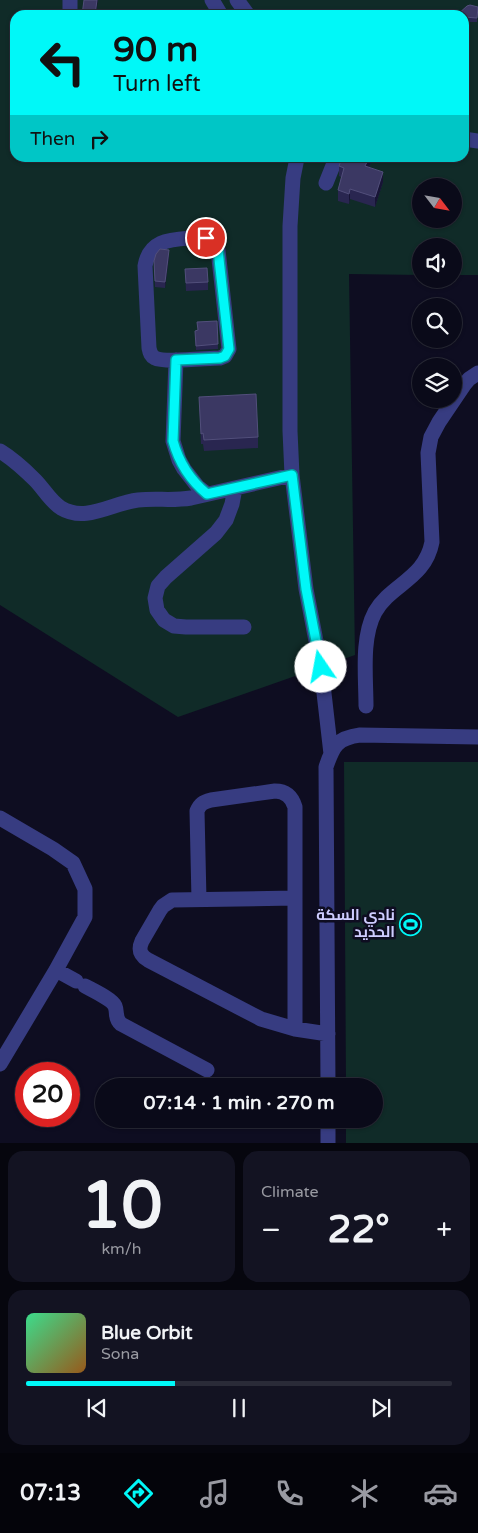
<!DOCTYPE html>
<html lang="en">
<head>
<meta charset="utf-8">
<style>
  :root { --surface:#0a0a19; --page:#131322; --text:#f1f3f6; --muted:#999aa2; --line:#2a2b38; --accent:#00f8f8 }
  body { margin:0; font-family:"Varela Round",Cairo,sans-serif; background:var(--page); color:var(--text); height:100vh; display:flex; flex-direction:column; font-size:19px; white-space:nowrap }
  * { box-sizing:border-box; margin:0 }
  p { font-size:16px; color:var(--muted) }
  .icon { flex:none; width:28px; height:28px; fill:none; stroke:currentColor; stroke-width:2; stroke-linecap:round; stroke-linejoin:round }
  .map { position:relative; height:1143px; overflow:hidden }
  .details { display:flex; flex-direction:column; gap:8px; padding:8px; background:#06060e; flex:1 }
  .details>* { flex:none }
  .guide { position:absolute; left:10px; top:10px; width:459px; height:152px; border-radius:15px; box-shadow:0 1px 4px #0004,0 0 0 1px var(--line); background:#00f8f8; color:#111; overflow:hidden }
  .needle { width:32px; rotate:121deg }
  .controls { position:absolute; left:412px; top:178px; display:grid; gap:10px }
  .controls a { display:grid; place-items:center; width:50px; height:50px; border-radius:50%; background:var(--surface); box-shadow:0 1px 4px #0004,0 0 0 1px var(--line); font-size:25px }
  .speed { position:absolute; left:15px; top:1062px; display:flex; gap:10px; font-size:25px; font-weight:700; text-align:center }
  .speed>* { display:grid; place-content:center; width:65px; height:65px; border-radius:50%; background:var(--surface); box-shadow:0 1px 4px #0004,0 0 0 1px var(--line); line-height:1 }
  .speed .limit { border:8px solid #d22; background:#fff; color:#111 }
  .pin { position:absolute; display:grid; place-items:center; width:42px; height:42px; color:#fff; margin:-21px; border:2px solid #fff; border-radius:50%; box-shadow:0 1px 5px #0007 }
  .me { position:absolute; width:55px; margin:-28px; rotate:348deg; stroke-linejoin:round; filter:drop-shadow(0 0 4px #0008) }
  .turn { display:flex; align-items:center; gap:18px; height:105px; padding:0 20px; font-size:22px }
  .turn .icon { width:65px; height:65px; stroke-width:2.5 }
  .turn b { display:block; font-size:35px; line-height:42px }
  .then { display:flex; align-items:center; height:48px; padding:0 20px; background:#0003; gap:10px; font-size:19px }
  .big { font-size:38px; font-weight:700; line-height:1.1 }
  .details .card { flex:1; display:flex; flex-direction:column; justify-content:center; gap:8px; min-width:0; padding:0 18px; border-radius:15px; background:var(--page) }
  .details .dial { align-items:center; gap:0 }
  .dial b { font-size:65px; line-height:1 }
  .song { display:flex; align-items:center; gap:15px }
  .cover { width:60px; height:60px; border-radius:8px; background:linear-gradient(135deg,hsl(150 70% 55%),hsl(30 70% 35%)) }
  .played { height:5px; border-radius:2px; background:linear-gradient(90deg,var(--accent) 35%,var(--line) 35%) }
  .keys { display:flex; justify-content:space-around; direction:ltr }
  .heat { display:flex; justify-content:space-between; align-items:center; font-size:28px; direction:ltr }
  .details .tiles { flex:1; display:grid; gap:8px; grid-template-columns:1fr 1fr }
  .card:last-child { grid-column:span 2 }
  .trip { position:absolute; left:95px; top:1078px; width:288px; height:50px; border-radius:25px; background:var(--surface); box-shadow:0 1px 4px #0004,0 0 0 1px var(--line); font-weight:700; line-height:50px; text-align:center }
  .tab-bar { display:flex; height:80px; justify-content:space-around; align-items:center; background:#04040a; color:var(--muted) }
  .tab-bar .icon { width:35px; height:35px }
  .tab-bar .current { color:var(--accent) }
  .tab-bar b { font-size:22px; color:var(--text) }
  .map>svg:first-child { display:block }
  .green { fill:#102b28; fill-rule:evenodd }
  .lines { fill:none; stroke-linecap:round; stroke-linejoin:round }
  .minor { stroke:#373c81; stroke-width:15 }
  .wall { fill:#292650 }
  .shaded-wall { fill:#171435 }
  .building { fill:#3b3863; stroke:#524f7b }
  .route-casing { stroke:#00a1a1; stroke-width:12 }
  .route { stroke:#00f8f8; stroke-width:9 }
  .labels { text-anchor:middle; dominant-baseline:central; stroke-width:5; stroke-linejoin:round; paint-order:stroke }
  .poi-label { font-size:15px; font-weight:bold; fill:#cecdff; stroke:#0e0d21; text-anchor:end }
</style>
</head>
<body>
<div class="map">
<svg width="478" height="1143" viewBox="0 0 478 1143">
  <rect width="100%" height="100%" fill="#0e0d21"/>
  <path class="green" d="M0 0H478V275H454V246H421V275L349 274 355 655 178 717 0 605ZM15 15H464V158H15ZM421 186H454V219H421Z
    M344 762H478V1143H346V1119H374V1086H346Z"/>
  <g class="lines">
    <path class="minor" d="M70 0V15
      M212 0 221 15
      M237 0 248 15
      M464 139 478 141
      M297 158 293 178 290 226V431L292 475 306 589 321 667 331 754
      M326 183 336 158
      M201 237 211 240 218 250 229 349 225 356 220 358C208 358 164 363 155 358 151 356 150 353 149 348L145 266C150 236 177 240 201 237Z
      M176 360 173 441 179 460 184 469 198 487 207 494
      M0 451C13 459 24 469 35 480 44 489 50 501 61 508 86 523 112 503 138 500 156 498 173 501 191 498L292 475
      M235 488 232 504 226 520 216 533 166 577 158 586 155 598 157 610 164 620 174 626 186 627H244
      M366 706C366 677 361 638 375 612 391 584 425 579 432 542L428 453 431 437 439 422 464 385 469 379 478 373
      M0 818 53 849 73 863 85 889V917L56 970 0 1064
      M295 898 172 900 163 906 160 910 142 941C138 950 140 955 148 960L261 1019 295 1029 328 1034
      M199 900 197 811C200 804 203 802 211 800L275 791C286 791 292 797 295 807V1029
      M56 970 76 981
      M85 986C92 990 112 999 115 1006 118 1013 114 1018 121 1024L207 1070
      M328 1086 326 767C333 746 337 738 360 735L478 737
      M328 1119V1143"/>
  </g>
  <path class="wall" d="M478 7 477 22H464V15Z
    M342 158H373L369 167 383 182 375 207 350 199 349 204 338 201V190L341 177 339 176V166Z
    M169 256 165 288 155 287 154 261Z
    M185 269 208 282V290L186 291Z
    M217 321 218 349 196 350 195 335 198 330Z
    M199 397 258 437V448L204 451 203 444H201Z"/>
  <path class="shaded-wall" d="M97 0H98L96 15H95Z
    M369 158H373L365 176V166Z
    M383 172V182L375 207V197Z
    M350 189V199L349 204V194Z
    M169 250V256L165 288V282Z"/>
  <path class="building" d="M84 0H97L95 15H82Z
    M470 5 478 7 477 18 464 17V15H457L467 6Z
    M342 158H369L365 166 383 172 375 197 350 189 349 194 338 190 344 168 339 166Z
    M160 249 169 250 165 282 155 281 154 261 156 254Z
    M207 268 208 282 186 283 185 269Z
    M217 321 218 344 196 346 195 331 198 330 197 322Z
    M256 394 258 437 204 440 203 433 201 434 199 397Z"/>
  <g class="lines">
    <defs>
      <path id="route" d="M206 238 216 245 218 250 229 349 225 356 220 358 176 360 173 441C179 463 190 480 207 494L292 475 306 589 321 667"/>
    </defs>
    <use href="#route" class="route-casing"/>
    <use href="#route" class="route"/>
  </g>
  <defs>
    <symbol id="stadium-ring" viewBox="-11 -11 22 22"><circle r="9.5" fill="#0e0d21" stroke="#00f8f8" stroke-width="1.5"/><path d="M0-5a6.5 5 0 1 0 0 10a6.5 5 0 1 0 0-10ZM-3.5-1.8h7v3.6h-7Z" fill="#00f8f8"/></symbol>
  </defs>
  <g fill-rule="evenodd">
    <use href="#stadium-ring" x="398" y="912" width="25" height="25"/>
  </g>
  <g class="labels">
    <g class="poi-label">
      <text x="395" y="915">نادي السكة<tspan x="395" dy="17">الحديد</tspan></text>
    </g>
  </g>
</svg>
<div class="controls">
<a><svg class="needle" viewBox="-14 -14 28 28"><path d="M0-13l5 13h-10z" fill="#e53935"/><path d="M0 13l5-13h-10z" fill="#999aa2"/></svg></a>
<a><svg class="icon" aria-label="sound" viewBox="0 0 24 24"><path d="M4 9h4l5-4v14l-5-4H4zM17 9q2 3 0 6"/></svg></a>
<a><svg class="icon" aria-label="search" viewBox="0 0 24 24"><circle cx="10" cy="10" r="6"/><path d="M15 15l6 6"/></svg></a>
<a><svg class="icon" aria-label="layers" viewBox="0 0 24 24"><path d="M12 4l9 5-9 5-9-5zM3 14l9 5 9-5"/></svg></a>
</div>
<div class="speed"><div class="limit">20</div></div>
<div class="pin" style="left:206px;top:238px;background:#d93025"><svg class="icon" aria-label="arrive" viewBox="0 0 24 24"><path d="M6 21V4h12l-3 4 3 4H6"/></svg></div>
<svg class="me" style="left:321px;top:667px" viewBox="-20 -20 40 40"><circle r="19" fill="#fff"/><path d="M0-13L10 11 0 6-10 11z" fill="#00f8f8"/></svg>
<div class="trip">07:14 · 1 min · 270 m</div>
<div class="guide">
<div class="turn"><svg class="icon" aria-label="left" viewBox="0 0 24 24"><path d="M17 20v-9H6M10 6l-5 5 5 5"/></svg><div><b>90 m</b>Turn left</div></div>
<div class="then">Then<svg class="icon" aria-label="right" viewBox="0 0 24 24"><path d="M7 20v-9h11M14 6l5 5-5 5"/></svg></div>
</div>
</div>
<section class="details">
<div class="tiles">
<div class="card dial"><b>10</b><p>km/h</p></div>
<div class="card"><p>Climate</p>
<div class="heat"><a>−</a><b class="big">22°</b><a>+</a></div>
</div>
<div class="card">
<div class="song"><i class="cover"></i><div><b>Blue Orbit</b><p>Sona</p></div></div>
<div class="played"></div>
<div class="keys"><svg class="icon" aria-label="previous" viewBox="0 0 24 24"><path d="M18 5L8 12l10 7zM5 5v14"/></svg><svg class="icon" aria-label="pause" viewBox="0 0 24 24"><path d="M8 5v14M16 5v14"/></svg><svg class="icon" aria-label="next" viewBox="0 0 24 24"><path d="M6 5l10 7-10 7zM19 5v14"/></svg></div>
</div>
</div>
</section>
<nav class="tab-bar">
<b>07:13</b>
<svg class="icon current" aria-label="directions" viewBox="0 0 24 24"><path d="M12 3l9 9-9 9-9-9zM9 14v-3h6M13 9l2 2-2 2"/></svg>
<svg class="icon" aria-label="music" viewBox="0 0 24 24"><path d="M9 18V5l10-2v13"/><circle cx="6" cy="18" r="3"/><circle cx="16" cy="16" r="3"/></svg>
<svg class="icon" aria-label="phone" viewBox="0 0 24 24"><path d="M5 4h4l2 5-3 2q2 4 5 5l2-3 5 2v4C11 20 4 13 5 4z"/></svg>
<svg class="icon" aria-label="climate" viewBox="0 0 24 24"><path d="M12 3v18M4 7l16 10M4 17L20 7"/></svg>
<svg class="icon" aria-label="car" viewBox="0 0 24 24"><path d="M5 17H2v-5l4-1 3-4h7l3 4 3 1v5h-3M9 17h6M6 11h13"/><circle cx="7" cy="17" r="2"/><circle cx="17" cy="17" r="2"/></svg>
</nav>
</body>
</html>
